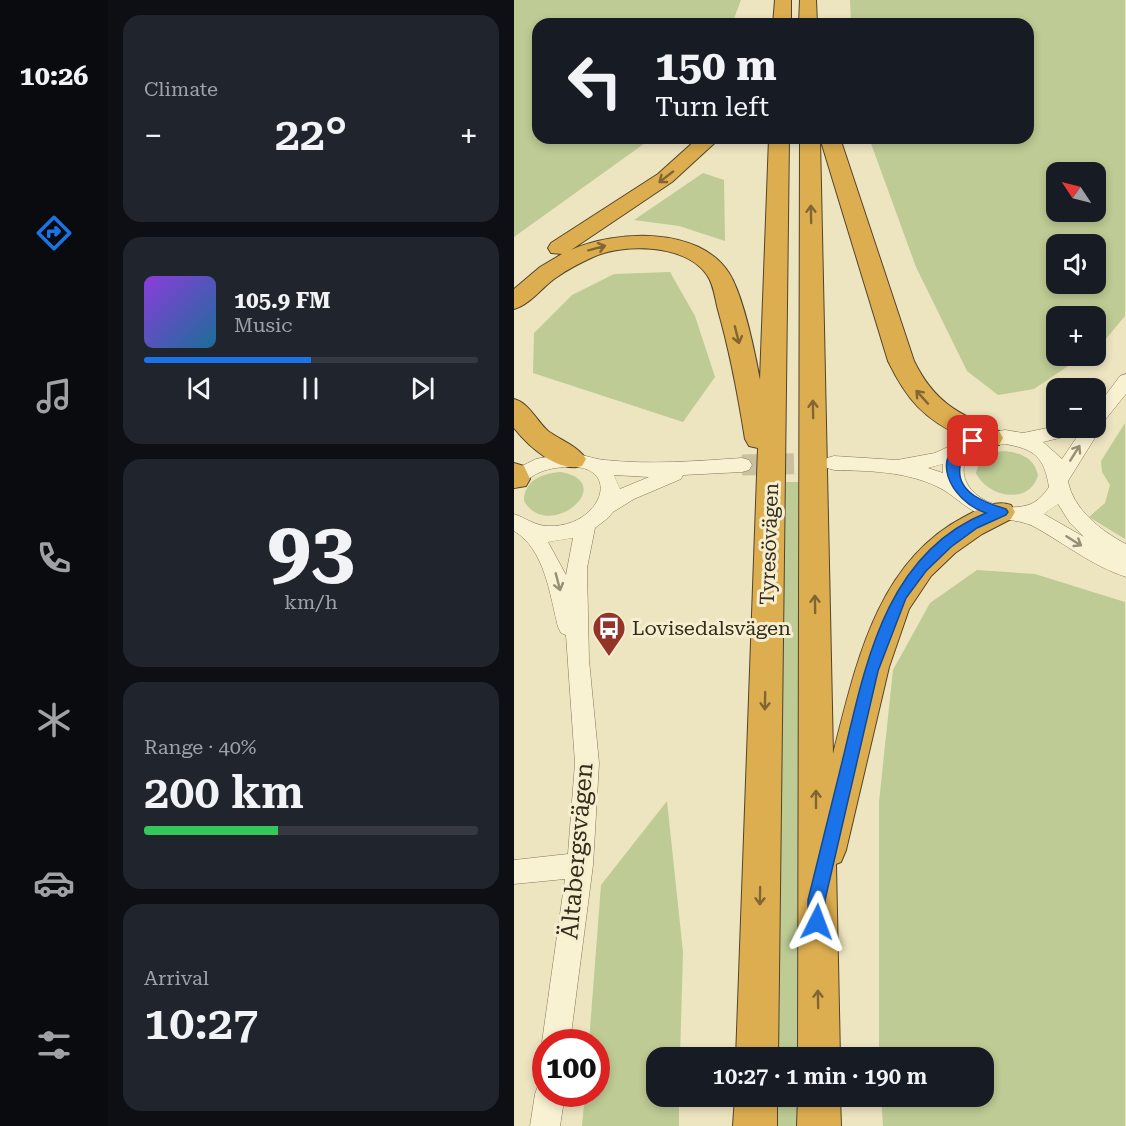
<!DOCTYPE html>
<html lang="en">
<head>
<meta charset="utf-8">
<style>
  :root { --surface:#171b24; --page:#20242c; --text:#f1f3f6; --muted:#9ea1a6; --line:#363941; --accent:#1a73e8 }
  body { margin:0; font-family:"Roboto Serif",serif; background:var(--page); color:var(--text); height:100vh; display:flex; flex-direction:column; font-size:22px; white-space:nowrap }
  * { box-sizing:border-box; margin:0 }
  p { font-size:20px; color:var(--muted) }
  .icon { flex:none; width:33px; height:33px; fill:none; stroke:currentColor; stroke-width:2; stroke-linecap:round; stroke-linejoin:round }
  .map { position:relative; flex:1; overflow:hidden }
  .details { display:flex; flex-direction:column; gap:15px; padding:15px; background:#0d0f14; width:406px }
  .details>* { flex:none }
  .top-card { position:absolute; left:18px; top:18px; width:502px; height:126px; border-radius:18px; box-shadow:0 3px 9px #0003; background:#171b24; color:var(--text); overflow:hidden }
  .needle { width:39px; rotate:305deg }
  .controls { position:absolute; left:532px; top:162px; display:grid; gap:12px }
  .controls a { display:grid; place-items:center; width:60px; height:60px; border-radius:12px; background:var(--surface); box-shadow:0 3px 9px #0003; font-size:30px }
  .speed { position:absolute; left:18px; top:1029px; display:flex; gap:12px; font-size:30px; font-weight:700; text-align:center }
  .speed>* { display:grid; place-content:center; width:78px; height:78px; border-radius:50%; background:var(--surface); box-shadow:0 3px 9px #0003; line-height:1 }
  .speed .limit { border:9px solid #d22; background:#fff; color:#111 }
  .pin { position:absolute; display:grid; place-items:center; width:51px; height:51px; color:#fff; margin:-26px; border-radius:12px; box-shadow:0 3px 9px #0006 }
  .me { position:absolute; width:66px; margin:-33px; rotate:3deg; stroke-linejoin:round; filter:drop-shadow(0 0 4px #0008) }
  .turn { display:flex; align-items:center; gap:21px; height:126px; padding:0 24px; font-size:27px }
  .turn .icon { width:78px; height:78px; stroke-width:2.5 }
  .turn b { display:block; font-size:42px; line-height:51px }
  .big { font-size:45px; font-weight:600; line-height:1.1 }
  .details .tile { flex:1; display:flex; flex-direction:column; justify-content:center; gap:9px; min-width:0; padding:0 21px; border-radius:18px; background:var(--page) }
  .details .dial { align-items:center; gap:0 }
  .dial b { font-size:78px; line-height:1 }
  .song { display:flex; align-items:center; gap:18px }
  .cover { width:72px; height:72px; border-radius:9px; background:linear-gradient(135deg,hsl(270 70% 55%),hsl(200 70% 35%)) }
  .played { height:6px; border-radius:3px; background:linear-gradient(90deg,var(--accent) 50%,var(--line) 50%) }
  .keys { display:flex; justify-content:space-around; direction:ltr }
  .heat { display:flex; justify-content:space-between; align-items:center; font-size:33px; direction:ltr }
  .charge { height:9px; border-radius:4px; background:linear-gradient(90deg,#34c759 40%,var(--line) 0) }
  .trip { position:absolute; left:132px; top:1047px; width:348px; height:60px; border-radius:18px; background:var(--surface); box-shadow:0 3px 9px #0003; font-weight:600; line-height:60px; text-align:center }
  main { display:flex; flex:1; min-height:0 }
  .menu { display:flex; flex-direction:column; width:108px; justify-content:space-around; align-items:center; background:#090b0e; color:var(--muted) }
  .menu .icon { width:42px; height:42px }
  .menu .on { color:var(--accent) }
  .menu b { font-size:27px; color:var(--text) }
  .map>svg:first-child { display:block }
  .green { fill:#becb94; fill-rule:evenodd }
  .lines { fill:none; stroke-linecap:round; stroke-linejoin:round }
  .minor-tunnel { stroke:#c8c09f; stroke-width:21; stroke-dasharray:21 10; stroke-linecap:butt }
  .minor-casing { stroke:#867558; stroke-width:1 }
  .highway-casing { stroke:#53432c; stroke-width:2 }
  .minor { fill:#f8f1d2; fill-rule:evenodd }
  .highway { fill:#ddae50; fill-rule:evenodd }
  .oneway { stroke:#816633 }
  .oneway2 { stroke:#968e77 }
  .route { fill:#1a73e8; stroke:#114b97; stroke-width:1.5 }
  .labels { text-anchor:middle; dominant-baseline:central; stroke-width:6; stroke-linejoin:round; paint-order:stroke }
  .street-label { font-size:20px; fill:#352b1c; stroke:#f5eecf }
  .poi-label { font-size:20px; fill:#352b1c; stroke:#f5eecf; text-anchor:start }
  .near-street-label { font-size:24px; fill:#352b1c; stroke:#f5eecf }
</style>
</head>
<body>
<main>
<nav class="menu">
<b>10:26</b>
<svg class="icon on" aria-label="directions" viewBox="0 0 24 24"><path d="M12 3l9 9-9 9-9-9zM9 14v-3h6M13 9l2 2-2 2"/></svg>
<svg class="icon" aria-label="music" viewBox="0 0 24 24"><path d="M9 18V5l10-2v13"/><circle cx="6" cy="18" r="3"/><circle cx="16" cy="16" r="3"/></svg>
<svg class="icon" aria-label="phone" viewBox="0 0 24 24"><path d="M5 4h4l2 5-3 2q2 4 5 5l2-3 5 2v4C11 20 4 13 5 4z"/></svg>
<svg class="icon" aria-label="climate" viewBox="0 0 24 24"><path d="M12 3v18M4 7l16 10M4 17L20 7"/></svg>
<svg class="icon" aria-label="car" viewBox="0 0 24 24"><path d="M5 17H2v-5l4-1 3-4h7l3 4 3 1v5h-3M9 17h6M6 11h13"/><circle cx="7" cy="17" r="2"/><circle cx="17" cy="17" r="2"/></svg>
<svg class="icon" aria-label="filters" viewBox="0 0 24 24"><path d="M4 7h16M4 17h16"/><circle cx="9" cy="7" r="2"/><circle cx="15" cy="17" r="2"/></svg>
</nav>
<section class="details">
<div class="tile"><p>Climate</p>
<div class="heat"><a>−</a><b class="big">22°</b><a>+</a></div>
</div>
<div class="tile">
<div class="song"><i class="cover"></i><div><b>105.9 FM</b><p>Music</p></div></div>
<div class="played"></div>
<div class="keys"><svg class="icon" aria-label="previous" viewBox="0 0 24 24"><path d="M18 5L8 12l10 7zM5 5v14"/></svg><svg class="icon" aria-label="pause" viewBox="0 0 24 24"><path d="M8 5v14M16 5v14"/></svg><svg class="icon" aria-label="next" viewBox="0 0 24 24"><path d="M6 5l10 7-10 7zM19 5v14"/></svg></div>
</div>
<div class="tile dial"><b>93</b><p>km/h</p></div>
<div class="tile"><p>Range · 40%</p><b class="big">200 km</b><div class="charge"></div></div>
<div class="tile"><p>Arrival</p><b class="big">10:27</b></div>
</section>
<div class="map">
<svg width="612" height="1126" viewBox="0 0 612 1126">
  <rect width="100%" height="100%" fill="#ede5c0"/>
  <path class="green" d="M0 0H227L218 24H24V138H138L0 237Z
    M336 0H611V316L591 340 582 347V316H543V356H569L520 389 484 395 453 371 402 267 355 138H514V24H337ZM543 172H582V212H543ZM543 244H582V284H543Z
    M189 173 210 180 211 241 165 226 120 220Z
    M156 272 181 316 201 377 169 422 19 373 20 333 58 295 100 274Z
    M611 423V539L575 517 591 503 596 485 588 472 587 461Z
    M491 451C507 453 520 458 524 475 516 506 473 497 462 473L466 460 481 452Z
    M47 472C106 483 34 543 10 501 10 480 29 473 47 472Z
    M271 482H285L284 1057 261 1058Z
    M463 570 521 574 611 602V1126H369L367 1097 470 1096V1058L365 1057V802L379 670 416 603Z
    M153 801 169 952 166 1057 142 1058V1096L165 1097V1126H68L71 1094H82V1042H75L87 885Z
    M260 1097H284V1126H260Z"/>
  <g class="lines">
    <path class="minor-tunnel" d="M228 465 314 463"/>
    <defs>
      <path id="minor" d="M612 374V394L586 426 587 428 554 481C559 509 587 531 612 544V577C578 566 550 543 519 526 502 518 483 521 466 514 449 507 439 494 424 487 391 471 355 471 320 470L313 468 310 463 313 458 320 456 383 460 421 453 459 435 491 430 509 433 543 426 582 428V408L606 376ZM565 434 548 459 529 442 562 434ZM491 444C521 449 530 457 535 487 531 493 526 499 519 503 488 518 432 491 455 452L463 448ZM429 464V473L414 468ZM544 504 556 523 570 537 530 514Z
        M54 453C67 453 78 459 91 460 137 465 182 461 228 458L235 460 238 465 235 470 228 472 169 475 167 479 120 499 99 512 94 518 81 528 73 568 75 660 85 763 79 865 56 1042H32V1052L28 1042 51 879 0 884V860L54 854 61 763 52 635 47 633 44 627C36 596 31 549 0 531V514C12 518 21 526 34 526 89 528 111 462 50 467 39 468 28 470 19 476 12 480 8 486 0 488V470L22 459ZM100 475 135 477 106 489ZM59 538 52 575 34 542Z
        M32 1081V1094H51L46 1126H16L21 1094 25 1083Z"/>
      <path id="highway" d="M261 0H277V24H259Z
        M286 0H302L303 24H285Z
        M184 138H206L158 182 57 250C102 230 185 226 215 273 229 295 241 353 246 380L255 138H275L264 1058H222L244 448 235 446 231 439C224 395 216 352 204 310 201 299 200 285 193 275 172 244 110 243 79 257 66 263 54 269 43 277 29 286 16 305 0 309V289L26 267 48 254 37 253 34 248 37 243 144 174Z
        M286 138H306L319 754C342 665 362 563 450 517 465 509 481 499 497 505L501 512 497 519 468 534 441 553 417 576 395 609 375 667 332 850 327 862 322 864 326 1058H284Z
        M306 138H326L400 361C420 402 444 414 485 431L489 438 485 445C471 449 461 443 449 437 410 419 393 400 374 361Z
        M0 399C15 403 22 420 34 431 46 440 64 446 72 459L68 466C44 473 14 446 0 428Z
        M0 463 10 466 16 479 12 486 0 488Z
        M221 1096H263V1126H219Z
        M284 1096H326L327 1126H283Z"/>
    </defs>
    <use href="#minor" class="minor-casing"/>
    <use href="#highway" class="highway-casing"/>
    <use href="#minor" class="minor"/>
    <use href="#highway" class="highway"/>
  </g>
  <defs><path id="oneway-shaft" d="M-6 0H5M1.5-3L5.5 0L1.5 3" fill="none" stroke-width="1.6" stroke-linecap="round" stroke-linejoin="round" transform="scale(1.5)"/></defs>
  <g class="oneway">
    <use href="#oneway-shaft" transform="translate(152 177) rotate(142)"/>
    <use href="#oneway-shaft" transform="translate(297 214) rotate(-91)"/>
    <use href="#oneway-shaft" transform="translate(83 248) rotate(-15)"/>
    <use href="#oneway-shaft" transform="translate(223 335) rotate(76)"/>
    <use href="#oneway-shaft" transform="translate(408 397) rotate(-132)"/>
    <use href="#oneway-shaft" transform="translate(299 409) rotate(-91)"/>
    <use href="#oneway-shaft" transform="translate(301 604) rotate(-91)"/>
    <use href="#oneway-shaft" transform="translate(251 701) rotate(91)"/>
    <use href="#oneway-shaft" transform="translate(302 799) rotate(-90)"/>
    <use href="#oneway-shaft" transform="translate(246 896) rotate(91)"/>
    <use href="#oneway-shaft" transform="translate(304 999) rotate(-91)"/>
  </g>
  <g class="oneway2">
    <use href="#oneway-shaft" transform="translate(561 453) rotate(-58)"/>
    <use href="#oneway-shaft" transform="translate(560 541) rotate(32)"/>
    <use href="#oneway-shaft" transform="translate(44 582) rotate(75)"/>
  </g>
  <path class="route" d="M459 437 465 441C461 447 454 449 450 454 447 458 446 462 446 467 442 493 472 503 492 509L494 512 492 515 463 528 437 547 412 571 392 598 364 671 311 900 312 922 309 929 303 931 297 929 294 922V900C306 851 318 802 330 754 352 661 373 553 472 513 436 501 411 452 459 437Z"/>
  <defs>
    <symbol id="bus-pin" viewBox="-11 -11 22 30"><path d="M0 17L-7.5 6A9.5 9.5 0 1 1 7.5 6Z" fill="#943429" stroke="#f5eecf"/><path d="M-5-6H5V4H4V6H2V4H-2V6H-4V4H-5ZM-3.5-4V0h7V-4ZM-3.5 1.2v1.5H-2V1.2ZM2 1.2v1.5H3.5V1.2Z" fill="#fff"/></symbol>
  </defs>
  <g fill-rule="evenodd">
    <use href="#bus-pin" x="76" y="609" width="38" height="52"/>
  </g>
  <g class="labels">
    <g class="street-label">
      <text transform="translate(255 544) rotate(-88)">Tyresövägen</text>
    </g>
    <g class="poi-label">
      <text x="118" y="628">Lovisedalsvägen</text>
    </g>
    <g class="near-street-label">
      <text transform="translate(63 851) rotate(-85)">Ältabergsvägen</text>
    </g>
  </g>
</svg>
<div class="controls">
<a><svg class="needle" viewBox="-14 -14 28 28"><path d="M0-13l5 13h-10z" fill="#e53935"/><path d="M0 13l5-13h-10z" fill="#9ea1a6"/></svg></a>
<a><svg class="icon" aria-label="sound" viewBox="0 0 24 24"><path d="M4 9h4l5-4v14l-5-4H4zM17 9q2 3 0 6"/></svg></a>
<a>+</a>
<a>−</a>
</div>
<div class="speed"><div class="limit">100</div></div>
<div class="pin" style="left:459px;top:441px;background:#d93025"><svg class="icon" aria-label="arrive" viewBox="0 0 24 24"><path d="M6 21V4h12l-3 4 3 4H6"/></svg></div>
<svg class="me" style="left:303px;top:922px" viewBox="-20 -20 40 40"><path d="M0-17L14 15 0 8-14 15z" fill="#1a73e8" stroke="#fff" stroke-width="4"/></svg>
<div class="trip">10:27 · 1 min · 190 m</div>
<div class="top-card">
<div class="turn"><svg class="icon" aria-label="left" viewBox="0 0 24 24"><path d="M17 20v-9H6M10 6l-5 5 5 5"/></svg><div><b>150 m</b>Turn left</div></div>
</div>
</div>
</main>
</body>
</html>
